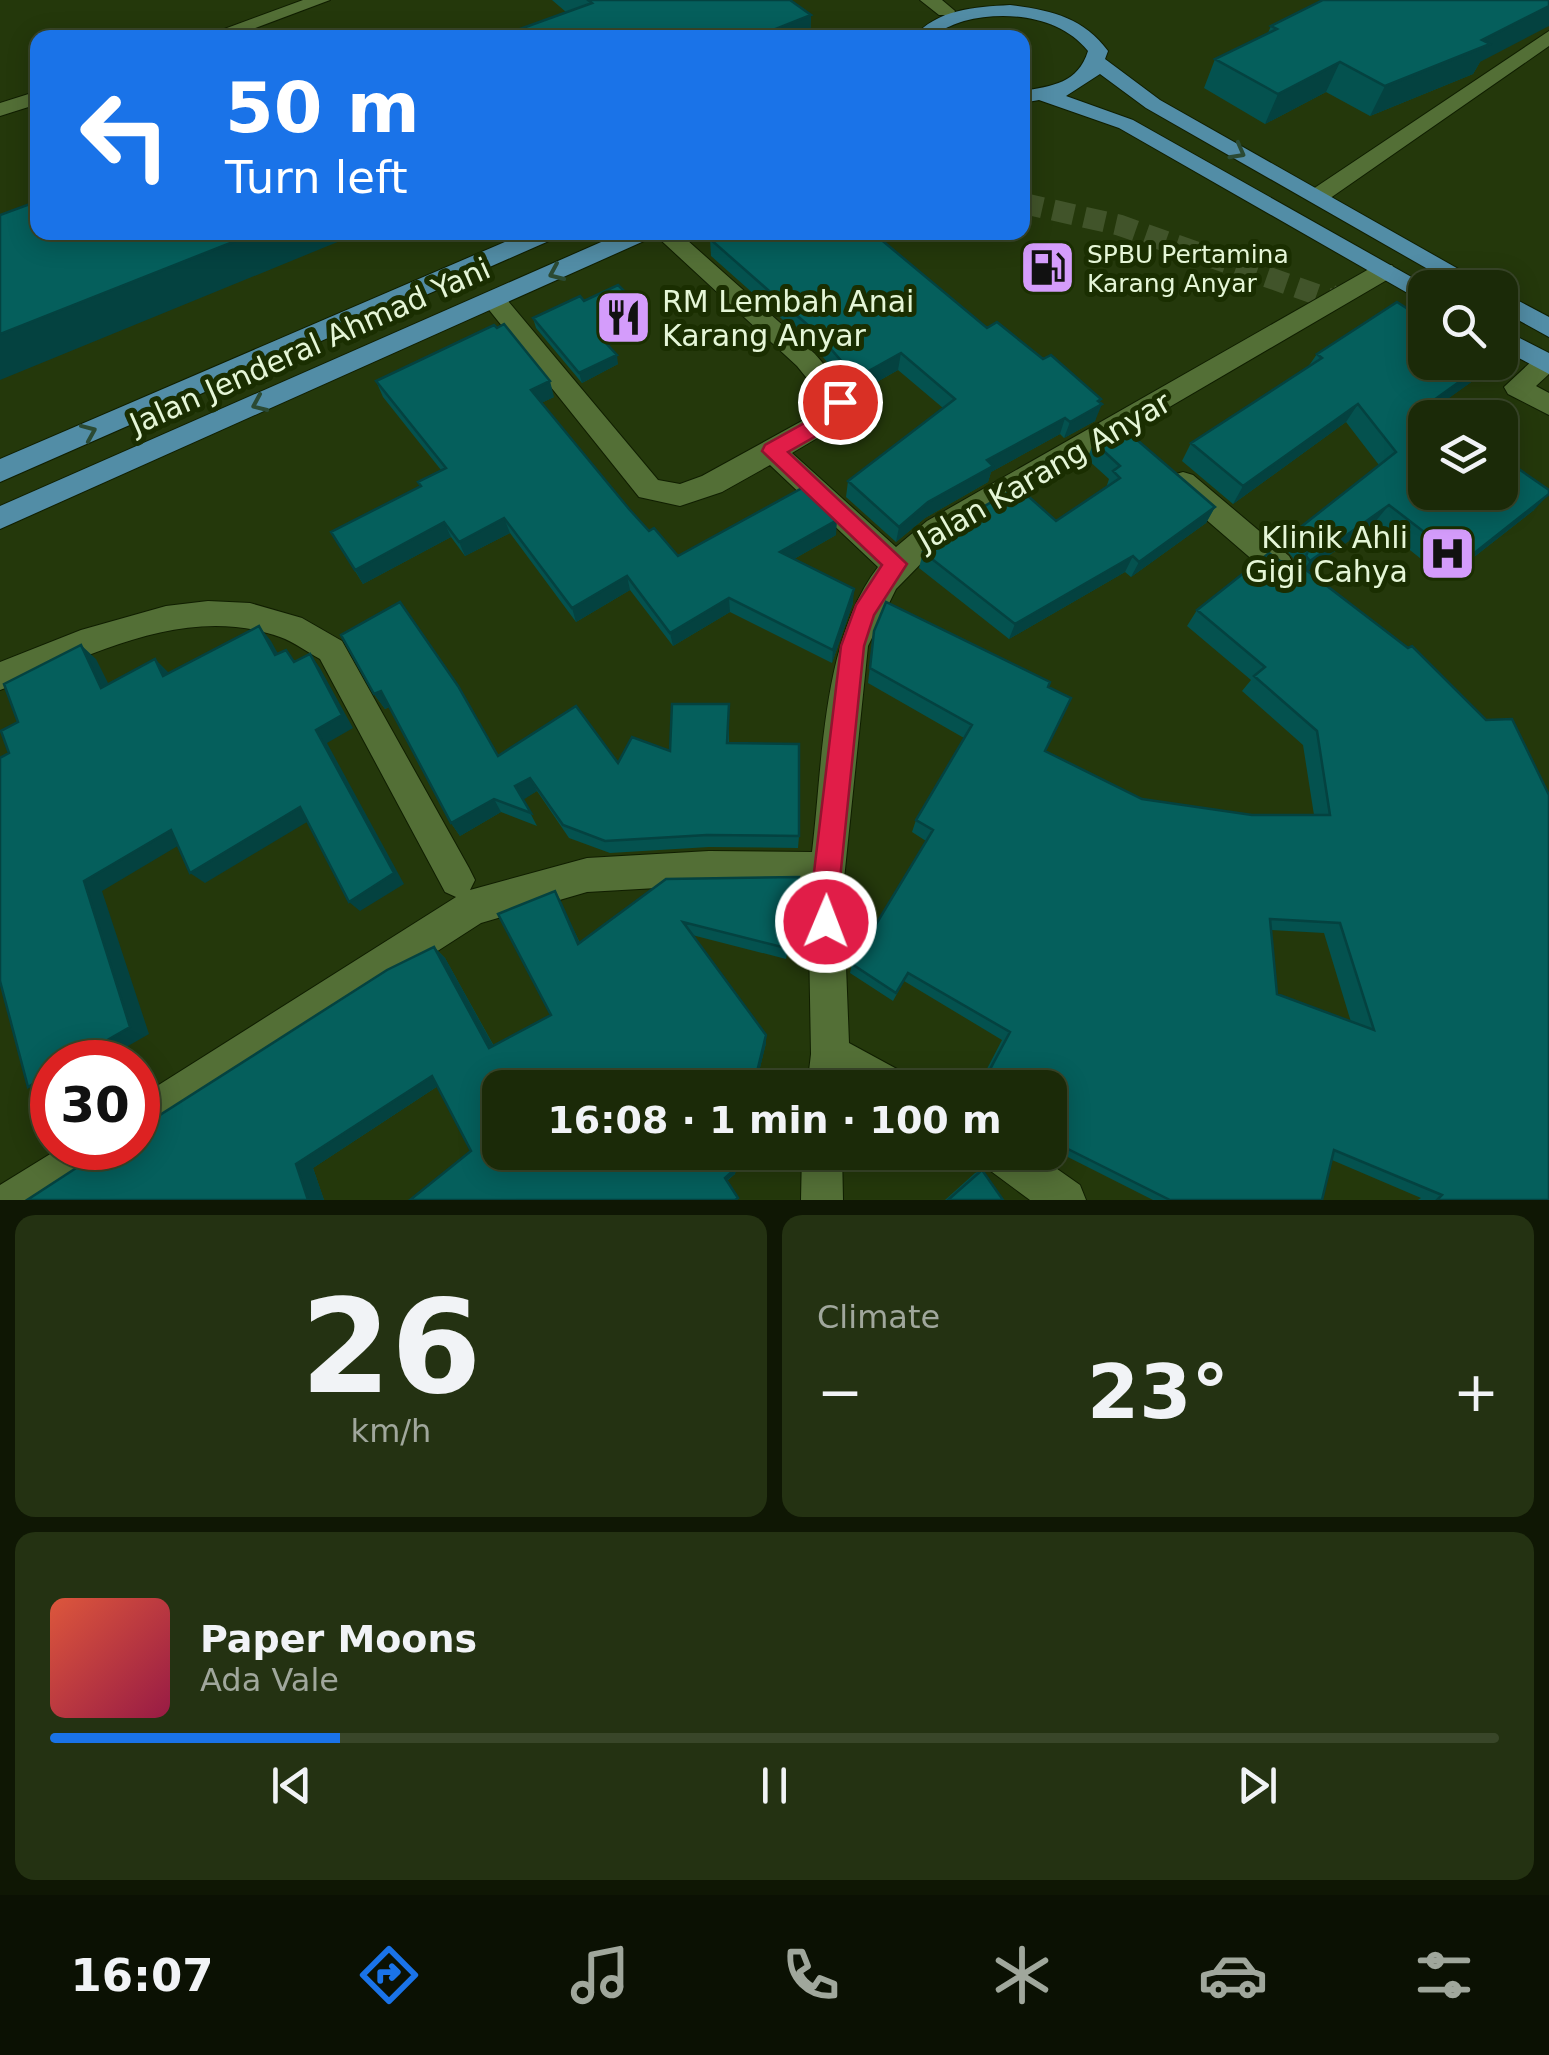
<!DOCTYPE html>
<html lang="en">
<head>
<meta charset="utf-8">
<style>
  :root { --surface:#1b2a08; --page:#243212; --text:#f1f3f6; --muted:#a0a79c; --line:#394629; --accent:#1a73e8 }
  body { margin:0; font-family:"DejaVu Sans",sans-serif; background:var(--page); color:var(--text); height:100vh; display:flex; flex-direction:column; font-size:38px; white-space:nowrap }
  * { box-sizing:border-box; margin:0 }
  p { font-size:32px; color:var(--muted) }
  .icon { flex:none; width:55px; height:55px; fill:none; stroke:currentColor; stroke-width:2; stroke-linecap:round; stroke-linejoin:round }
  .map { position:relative; height:1200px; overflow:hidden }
  .drawer { display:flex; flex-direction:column; gap:15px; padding:15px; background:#0f1704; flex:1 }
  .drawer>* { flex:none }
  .guide { position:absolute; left:30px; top:30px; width:1000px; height:210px; border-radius:20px; box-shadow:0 5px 25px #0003,0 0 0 2px var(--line); background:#1a73e8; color:#fff; overflow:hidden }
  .buttons { position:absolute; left:1408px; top:270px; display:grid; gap:20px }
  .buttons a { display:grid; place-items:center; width:110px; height:110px; border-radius:20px; background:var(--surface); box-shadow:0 5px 25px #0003,0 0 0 2px var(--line); font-size:50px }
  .speed { position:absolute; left:30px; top:1040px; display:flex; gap:20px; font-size:50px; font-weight:700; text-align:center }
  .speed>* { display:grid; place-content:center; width:130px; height:130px; border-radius:50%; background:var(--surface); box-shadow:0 5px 25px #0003,0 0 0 2px var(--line); line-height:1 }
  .speed .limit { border:15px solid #d22; background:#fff; color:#111 }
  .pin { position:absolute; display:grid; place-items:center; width:85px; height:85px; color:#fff; margin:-42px; border:5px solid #fff; border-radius:50%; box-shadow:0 2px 10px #0007 }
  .me { position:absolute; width:110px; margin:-55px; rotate:1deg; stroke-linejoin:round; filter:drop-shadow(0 0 8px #0008) }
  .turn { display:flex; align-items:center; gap:35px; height:210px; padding:0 30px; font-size:45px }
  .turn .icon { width:130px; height:130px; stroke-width:2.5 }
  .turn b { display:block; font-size:70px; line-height:85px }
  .big { font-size:75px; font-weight:700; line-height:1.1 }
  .drawer .widget { flex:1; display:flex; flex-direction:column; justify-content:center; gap:15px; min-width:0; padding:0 35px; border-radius:20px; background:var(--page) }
  .drawer .dial { align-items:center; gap:0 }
  .dial b { font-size:130px; line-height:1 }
  .song { display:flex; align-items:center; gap:30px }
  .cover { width:120px; height:120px; border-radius:15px; background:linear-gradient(135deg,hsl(10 70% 55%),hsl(340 70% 35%)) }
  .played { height:10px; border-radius:5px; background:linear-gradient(90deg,var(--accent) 20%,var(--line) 20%) }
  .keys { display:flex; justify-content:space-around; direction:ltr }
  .heat { display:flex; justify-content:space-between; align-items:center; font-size:55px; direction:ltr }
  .drawer .tiles { flex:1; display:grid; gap:15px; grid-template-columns:1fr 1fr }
  .widget:last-child { grid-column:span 2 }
  .trip { position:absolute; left:482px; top:1070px; width:585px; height:100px; border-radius:20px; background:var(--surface); box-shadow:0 5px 25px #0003,0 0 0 2px var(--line); font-weight:700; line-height:100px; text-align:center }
  .menu { display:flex; height:160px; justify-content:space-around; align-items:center; background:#0b1103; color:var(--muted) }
  .menu .icon { width:70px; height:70px }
  .menu .selected { color:var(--accent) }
  .menu b { font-size:45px; color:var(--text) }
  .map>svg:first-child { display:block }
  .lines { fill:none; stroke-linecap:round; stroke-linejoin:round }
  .minor-tunnel-far1 { stroke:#41542a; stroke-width:21; stroke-dasharray:21 11; stroke-linecap:butt }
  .minor-tunnel { stroke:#41542a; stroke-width:28; stroke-dasharray:28 14; stroke-linecap:butt }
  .minor-casing { stroke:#101e01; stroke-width:2 }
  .major-casing { stroke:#101e01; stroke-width:2 }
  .minor { fill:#536f36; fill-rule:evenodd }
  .major { fill:#528da6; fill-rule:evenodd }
  .wall { fill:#04524f; fill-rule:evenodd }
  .shaded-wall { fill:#044240 }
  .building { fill:#055f5c; stroke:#044240; stroke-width:2.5; fill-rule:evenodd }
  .oneway { stroke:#2b4a33 }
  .route { fill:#e11d48; stroke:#92132f; stroke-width:2.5 }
  .labels { text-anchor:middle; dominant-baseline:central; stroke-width:10; stroke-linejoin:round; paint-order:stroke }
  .far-poi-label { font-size:25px; fill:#e5f6d7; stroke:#1a2e01; text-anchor:start }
  .poi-label { font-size:30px; fill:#e5f6d7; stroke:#1a2e01; text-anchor:start }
  .street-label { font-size:30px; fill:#e5f6d7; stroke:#1a2e01 }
</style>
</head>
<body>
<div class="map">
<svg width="1549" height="1200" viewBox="0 0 1549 1200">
  <rect width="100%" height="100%" fill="#24380b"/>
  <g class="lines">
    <path class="minor-tunnel-far1" d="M1022 203 1119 225 1333 300"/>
    <path class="minor-tunnel" d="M1329 298 1333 300"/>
    <defs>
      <path id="minor" d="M303 0H330L229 38H200Z
        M920 0H942L955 11 953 15H939Z
        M1549 31V46L1326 201H1310L1307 196 1310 191Z
        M38 91V104L0 116V103Z
        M652 232H678L815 354 849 394 853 401 841 424 792 453 896 547 927 521 1376 265H1392L1396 271 1392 277 947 537 896 589 868 646 843 889 849 1043 906 1074 911 1088H807L811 1054 808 886 709 885 587 892 481 923 152 1135 138 1141V1098L456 897 445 892 320 659C307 652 294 642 280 637 184 602 88 658 0 690V662L81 630 166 606 208 601 250 603 302 618 342 641 469 868 475 880 470 890 587 858 709 851 812 852C823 761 822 640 878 567L770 465 722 492 680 506 639 497 482 301 494 293 503 295 658 480 680 484 702 476 822 410 826 402 797 366Z
        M1545 354 1549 355V374L1536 386 1549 393V415L1508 394 1504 387 1536 357Z
        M1183 472 1193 475 1289 556 1294 565 1289 574 1279 577 1269 574 1173 491 1169 483 1173 475Z
        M60 1148H116L110 1162 51 1200H0V1185Z
        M802 1152H842L843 1200H801Z
        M978 1152H1033L1080 1185 1086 1200H1030L984 1166Z"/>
      <path id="major" d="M1010 5C1050 10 1083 17 1108 51L1105 59 1160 100 1492 288H1461L1146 108 1100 74 1066 96 1133 120 1431 288H1425V303L1119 128 1039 100 1022 103V91C1053 86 1078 83 1088 51 1060 16 1006 10 964 21 943 27 934 38 913 38 937 9 974 7 1010 5Z
        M528 232H561L558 237 0 482V459Z
        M624 232H656L653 237 0 529V506Z
        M1500 291 1549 317V337L1500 310Z
        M1500 328 1549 353V374L1500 348Z"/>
    </defs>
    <use href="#minor" class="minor-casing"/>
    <use href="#major" class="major-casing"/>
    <use href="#minor" class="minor"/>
    <use href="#major" class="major"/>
  </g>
  <path class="wall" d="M552 0H790L811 15 810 38H495L566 12Z
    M1271 26 1480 62 1473 74 1370 116 1326 92 1265 124 1204 88 1215 59 1268 33Z
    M710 239 987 328 1100 403 1095 421 1064 438 1060 434 991 472 988 482 925 518 896 542 846 497 848 481 943 408 898 370 854 395 818 351 711 256Z
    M584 301 649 325 608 346 618 364 582 383 536 328 533 318Z
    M1317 354 1474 380 1433 409 1534 510 1446 579 1375 522 1307 571 1549 1200H1418L1421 1198 1332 1160 1322 1200H1153L1050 1148V1088H977L1002 1040 904 981 893 1001 850 973 852 964 926 841 912 832 916 820 964 738 868 683 874 631 1048 687 1045 751 1142 799 1252 815H1314L1303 745 1242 691 1251 680 1187 626 1197 610 1280 561 1297 563 1285 548 1297 530 1379 465 1346 422 1233 504 1182 461 1191 443 1308 367ZM1271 930 1324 933 1351 1022 1277 994Z
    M376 381 554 397 541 403 629 509 649 531 678 556 836 535 794 559 853 603 832 663 730 612 673 646 630 590 576 622 510 533 465 556 451 537 363 584 331 532 420 486 418 482 441 470 383 397Z
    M1094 442 1215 507 1206 523 1131 577 1125 572 1009 639 919 568 923 552 1056 521 1106 488 1109 479 1087 459Z
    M374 694 498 756 618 763 670 751 729 704V743L799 836 798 848 709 847 610 853 569 838 537 791 523 799 537 826 501 812 460 836 451 823 389 707 385 709Z
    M799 877 786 959 692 935 766 1043 755 1088H500V1152H740L735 1174 727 1181 471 1151 438 1086 313 1168 324 1200H27L138 1148 434 947 445 958 494 1046 551 1015 555 891 580 943Z
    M982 1170 1003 1200H945L975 1173Z"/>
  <path class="shaded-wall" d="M1549 6V26L1480 62 1473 74 1370 116 1385 86Z
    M811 15 810 38H753Z
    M1340 62 1326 92 1265 124 1278 94Z
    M258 232H362L0 380V334Z
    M648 315 649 325 603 348 601 338Z
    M901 353 898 370 854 395 856 378Z
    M617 355 618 364 582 383 579 373Z
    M1488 362 1474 380 1413 424 1427 405Z
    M550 381 554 397 535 406 531 390Z
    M1101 399 1099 406 1102 404 1095 421 1064 438 1070 422Z
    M1358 404 1346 422 1233 504 1243 486Z
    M1065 418 1060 434 991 472 988 482 925 518 896 542 899 527 928 502 987 460Z
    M1549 494 1534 510 1446 579 1463 562Z
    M1389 505 1375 522 1298 578 1310 561Z
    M1215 507 1206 523 1131 577 1139 562Z
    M504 518 510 533 465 556 459 542Z
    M837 520 836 535 780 567V552Z
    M444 522 451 537 363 584 355 570Z
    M1133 556 1125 572 1009 639 1015 624Z
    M627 576 630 590 576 622 572 608Z
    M854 589 853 603 832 663 833 650Z
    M729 598 730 612 673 646 670 633Z
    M259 626 271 641 287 670 275 655Z
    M81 645 96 659 117 701 101 688Z
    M310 654 320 668 353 728 327 743 404 884 360 911 349 902 316 730Z
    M155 659 169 673 163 676Z
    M381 691 391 706 385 709 374 694Z
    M530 778 537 791 523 800 515 786Z
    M494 799 501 812 460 836 451 823Z
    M300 807 312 819 205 883 190 873Z
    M171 830 186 841 102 891 149 1034 100 1062H69L84 881Z
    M799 877 798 890 786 959V948Z
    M555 891 562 903 585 955 578 944Z
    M434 947 445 958 499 1056 489 1048Z
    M766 1035V1043L755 1088H753Z
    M52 1072V1090L49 1092 28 1087Z
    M432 1076 444 1082 313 1168 324 1200H308L296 1164Z
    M738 1152H740L735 1174 726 1181 725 1178Z"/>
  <path class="building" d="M588 0H790L811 15 753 38H495L592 3Z
    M1323 0H1549V6L1482 40 1490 44 1385 86 1340 62 1278 94 1215 59 1277 29 1271 26Z
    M38 201V232H258L0 334V215Z
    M722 232H872L987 328 997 322 1043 359 1051 355 1101 399 1098 401 1102 404 1070 422 1065 418 987 460 993 466 928 502 899 527 848 481 955 399 901 353 856 378 818 334 710 239Z
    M618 285 648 315 601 338 617 355 579 373 533 318 580 296 584 301Z
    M1397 302 1425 320V362H1487L1427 405 1445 418H1425V492H1500V456L1549 490V494L1463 562 1389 505 1310 561 1306 556 1310 546 1297 530 1396 452 1358 404 1243 486 1191 443 1322 358 1317 354Z
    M504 324 550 381 531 390 629 509 649 531 654 528 678 556 804 487 837 520 780 552 854 589 833 650 729 598 670 633 627 576 572 608 504 518 459 542 444 522 355 570 331 532 421 486 418 482 446 468 376 381 494 325 497 328Z
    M1122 427 1215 507 1139 562 1133 556 1015 624 923 552 953 524 1018 487 1056 521 1120 478 1113 471 1120 466 1094 442Z
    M1269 553 1280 561 1297 563 1408 648 1412 646 1486 720 1512 719 1549 795V1200H1437L1442 1195 1334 1150 1322 1200H1170L1050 1140V1088H980L1010 1032 908 973 896 993 852 964 933 830 916 820 972 725 870 668 874 631 886 602 1050 682 1048 687 1071 698 1045 751 1142 799 1252 815H1330L1317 731 1254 676 1265 667 1197 610ZM1270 919 1340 923 1374 1030 1277 994Z
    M400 602 458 686 498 756 576 706 618 763 632 737 670 751 672 704H729L727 743 799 744V836L707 835 605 841 563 825 530 778 515 786 531 813 494 799 451 823 381 691 374 694 341 635Z
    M259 626 275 655 286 650 294 662 310 654 342 715 316 730 394 873 349 902 300 807 190 873 171 830 84 881 130 1027 69 1062H52V1072L28 1087 0 981V758L9 753 1 731 18 722 4 684 81 645 101 688 155 659 163 676Z
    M799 877 786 948 683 922 766 1035 753 1088H500V1152H738L734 1170 725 1178 738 1198 735 1200H410L471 1151 432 1076 296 1164 308 1200H27L87 1161 93 1148H138V1129L387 970 434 947 489 1048 551 1015 498 914 555 891 578 944 666 879Z
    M982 1170 1003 1200H948Z"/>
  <defs><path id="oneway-chevron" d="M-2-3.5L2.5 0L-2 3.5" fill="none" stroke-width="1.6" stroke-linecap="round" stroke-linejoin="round" transform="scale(2.5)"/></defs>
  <g class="oneway">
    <use href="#oneway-chevron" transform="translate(1238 152) rotate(29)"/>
    <use href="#oneway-chevron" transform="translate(556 273) rotate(156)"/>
    <use href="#oneway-chevron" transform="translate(259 404) rotate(156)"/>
    <use href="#oneway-chevron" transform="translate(89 432) rotate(-23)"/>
  </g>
  <path class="route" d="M840 394 849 402 839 423 788 452 907 564 874 615 864 646 839 889 840 922 836 932 826 936 817 932 812 889 841 646 856 605 882 565 762 451 765 445 824 412 832 396Z"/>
  <defs>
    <symbol id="fuel-square" viewBox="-11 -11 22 22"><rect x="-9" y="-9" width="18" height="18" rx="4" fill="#d49cfb" stroke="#1a2e01"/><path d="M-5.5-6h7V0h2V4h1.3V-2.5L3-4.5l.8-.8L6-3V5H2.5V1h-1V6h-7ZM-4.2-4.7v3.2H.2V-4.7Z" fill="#111"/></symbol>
    <symbol id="restaurant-square" viewBox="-11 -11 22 22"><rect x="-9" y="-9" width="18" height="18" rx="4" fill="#d49cfb" stroke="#1a2e01"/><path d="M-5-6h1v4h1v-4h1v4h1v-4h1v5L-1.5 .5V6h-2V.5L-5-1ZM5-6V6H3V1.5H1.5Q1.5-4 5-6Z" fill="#111"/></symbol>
    <symbol id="hospital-square" viewBox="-11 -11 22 22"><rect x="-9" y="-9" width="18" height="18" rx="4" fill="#d49cfb" stroke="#1a2e01"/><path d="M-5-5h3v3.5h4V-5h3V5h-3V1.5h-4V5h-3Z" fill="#111"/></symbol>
  </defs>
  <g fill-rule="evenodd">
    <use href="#fuel-square" x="1016" y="236" width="63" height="63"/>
    <use href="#restaurant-square" x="592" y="286" width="63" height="63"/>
    <use href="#hospital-square" x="1416" y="522" width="63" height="63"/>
  </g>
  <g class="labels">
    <g class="far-poi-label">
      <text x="1087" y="254">SPBU Pertamina<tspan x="1087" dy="29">Karang Anyar</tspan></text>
    </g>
    <g class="poi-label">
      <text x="662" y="301">RM Lembah Anai<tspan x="662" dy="34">Karang Anyar</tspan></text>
      <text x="1408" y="537" text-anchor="end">Klinik Ahli<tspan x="1408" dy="34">Gigi Cahya</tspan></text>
    </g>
    <g class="street-label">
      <text transform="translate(310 346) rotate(-24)">Jalan Jenderal Ahmad Yani</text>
      <text transform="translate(1044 471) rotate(-30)">Jalan Karang Anyar</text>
    </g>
  </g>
</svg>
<div class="buttons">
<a><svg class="icon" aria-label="search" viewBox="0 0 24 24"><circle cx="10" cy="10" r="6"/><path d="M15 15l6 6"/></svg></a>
<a><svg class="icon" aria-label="layers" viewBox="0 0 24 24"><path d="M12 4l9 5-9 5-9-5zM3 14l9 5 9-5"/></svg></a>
</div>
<div class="speed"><div class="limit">30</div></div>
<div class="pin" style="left:840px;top:402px;background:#d93025"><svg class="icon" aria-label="arrive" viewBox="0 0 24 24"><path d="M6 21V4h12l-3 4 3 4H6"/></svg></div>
<svg class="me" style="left:826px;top:922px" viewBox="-20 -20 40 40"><circle r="17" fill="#e11d48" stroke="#fff" stroke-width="3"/><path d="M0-11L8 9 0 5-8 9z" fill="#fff"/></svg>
<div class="trip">16:08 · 1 min · 100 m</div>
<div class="guide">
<div class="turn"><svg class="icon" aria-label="left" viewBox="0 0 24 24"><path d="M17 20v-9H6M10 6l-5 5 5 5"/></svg><div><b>50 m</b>Turn left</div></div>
</div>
</div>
<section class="drawer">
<div class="tiles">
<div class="widget dial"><b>26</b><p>km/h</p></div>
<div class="widget"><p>Climate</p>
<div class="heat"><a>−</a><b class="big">23°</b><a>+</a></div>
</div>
<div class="widget">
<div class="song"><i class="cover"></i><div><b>Paper Moons</b><p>Ada Vale</p></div></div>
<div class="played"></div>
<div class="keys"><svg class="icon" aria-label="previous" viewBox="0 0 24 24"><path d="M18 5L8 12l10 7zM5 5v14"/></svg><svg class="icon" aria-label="pause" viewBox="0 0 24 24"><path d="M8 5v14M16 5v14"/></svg><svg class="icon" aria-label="next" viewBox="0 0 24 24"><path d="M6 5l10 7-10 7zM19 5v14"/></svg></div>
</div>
</div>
</section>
<nav class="menu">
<b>16:07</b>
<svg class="icon selected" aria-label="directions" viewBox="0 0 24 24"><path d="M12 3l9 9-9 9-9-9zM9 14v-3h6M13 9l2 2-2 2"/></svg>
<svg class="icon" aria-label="music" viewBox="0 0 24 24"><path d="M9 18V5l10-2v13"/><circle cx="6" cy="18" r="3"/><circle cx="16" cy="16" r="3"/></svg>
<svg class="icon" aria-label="phone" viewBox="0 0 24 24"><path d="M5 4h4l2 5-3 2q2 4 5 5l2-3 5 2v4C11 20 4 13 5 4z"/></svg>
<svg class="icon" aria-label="climate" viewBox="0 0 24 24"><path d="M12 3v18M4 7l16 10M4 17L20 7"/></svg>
<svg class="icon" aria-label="car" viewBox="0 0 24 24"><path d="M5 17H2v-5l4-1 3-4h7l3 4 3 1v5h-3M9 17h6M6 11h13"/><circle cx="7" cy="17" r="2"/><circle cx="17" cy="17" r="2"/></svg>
<svg class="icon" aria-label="filters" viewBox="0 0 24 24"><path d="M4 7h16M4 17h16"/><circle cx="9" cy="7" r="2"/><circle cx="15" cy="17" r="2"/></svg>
</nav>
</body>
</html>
